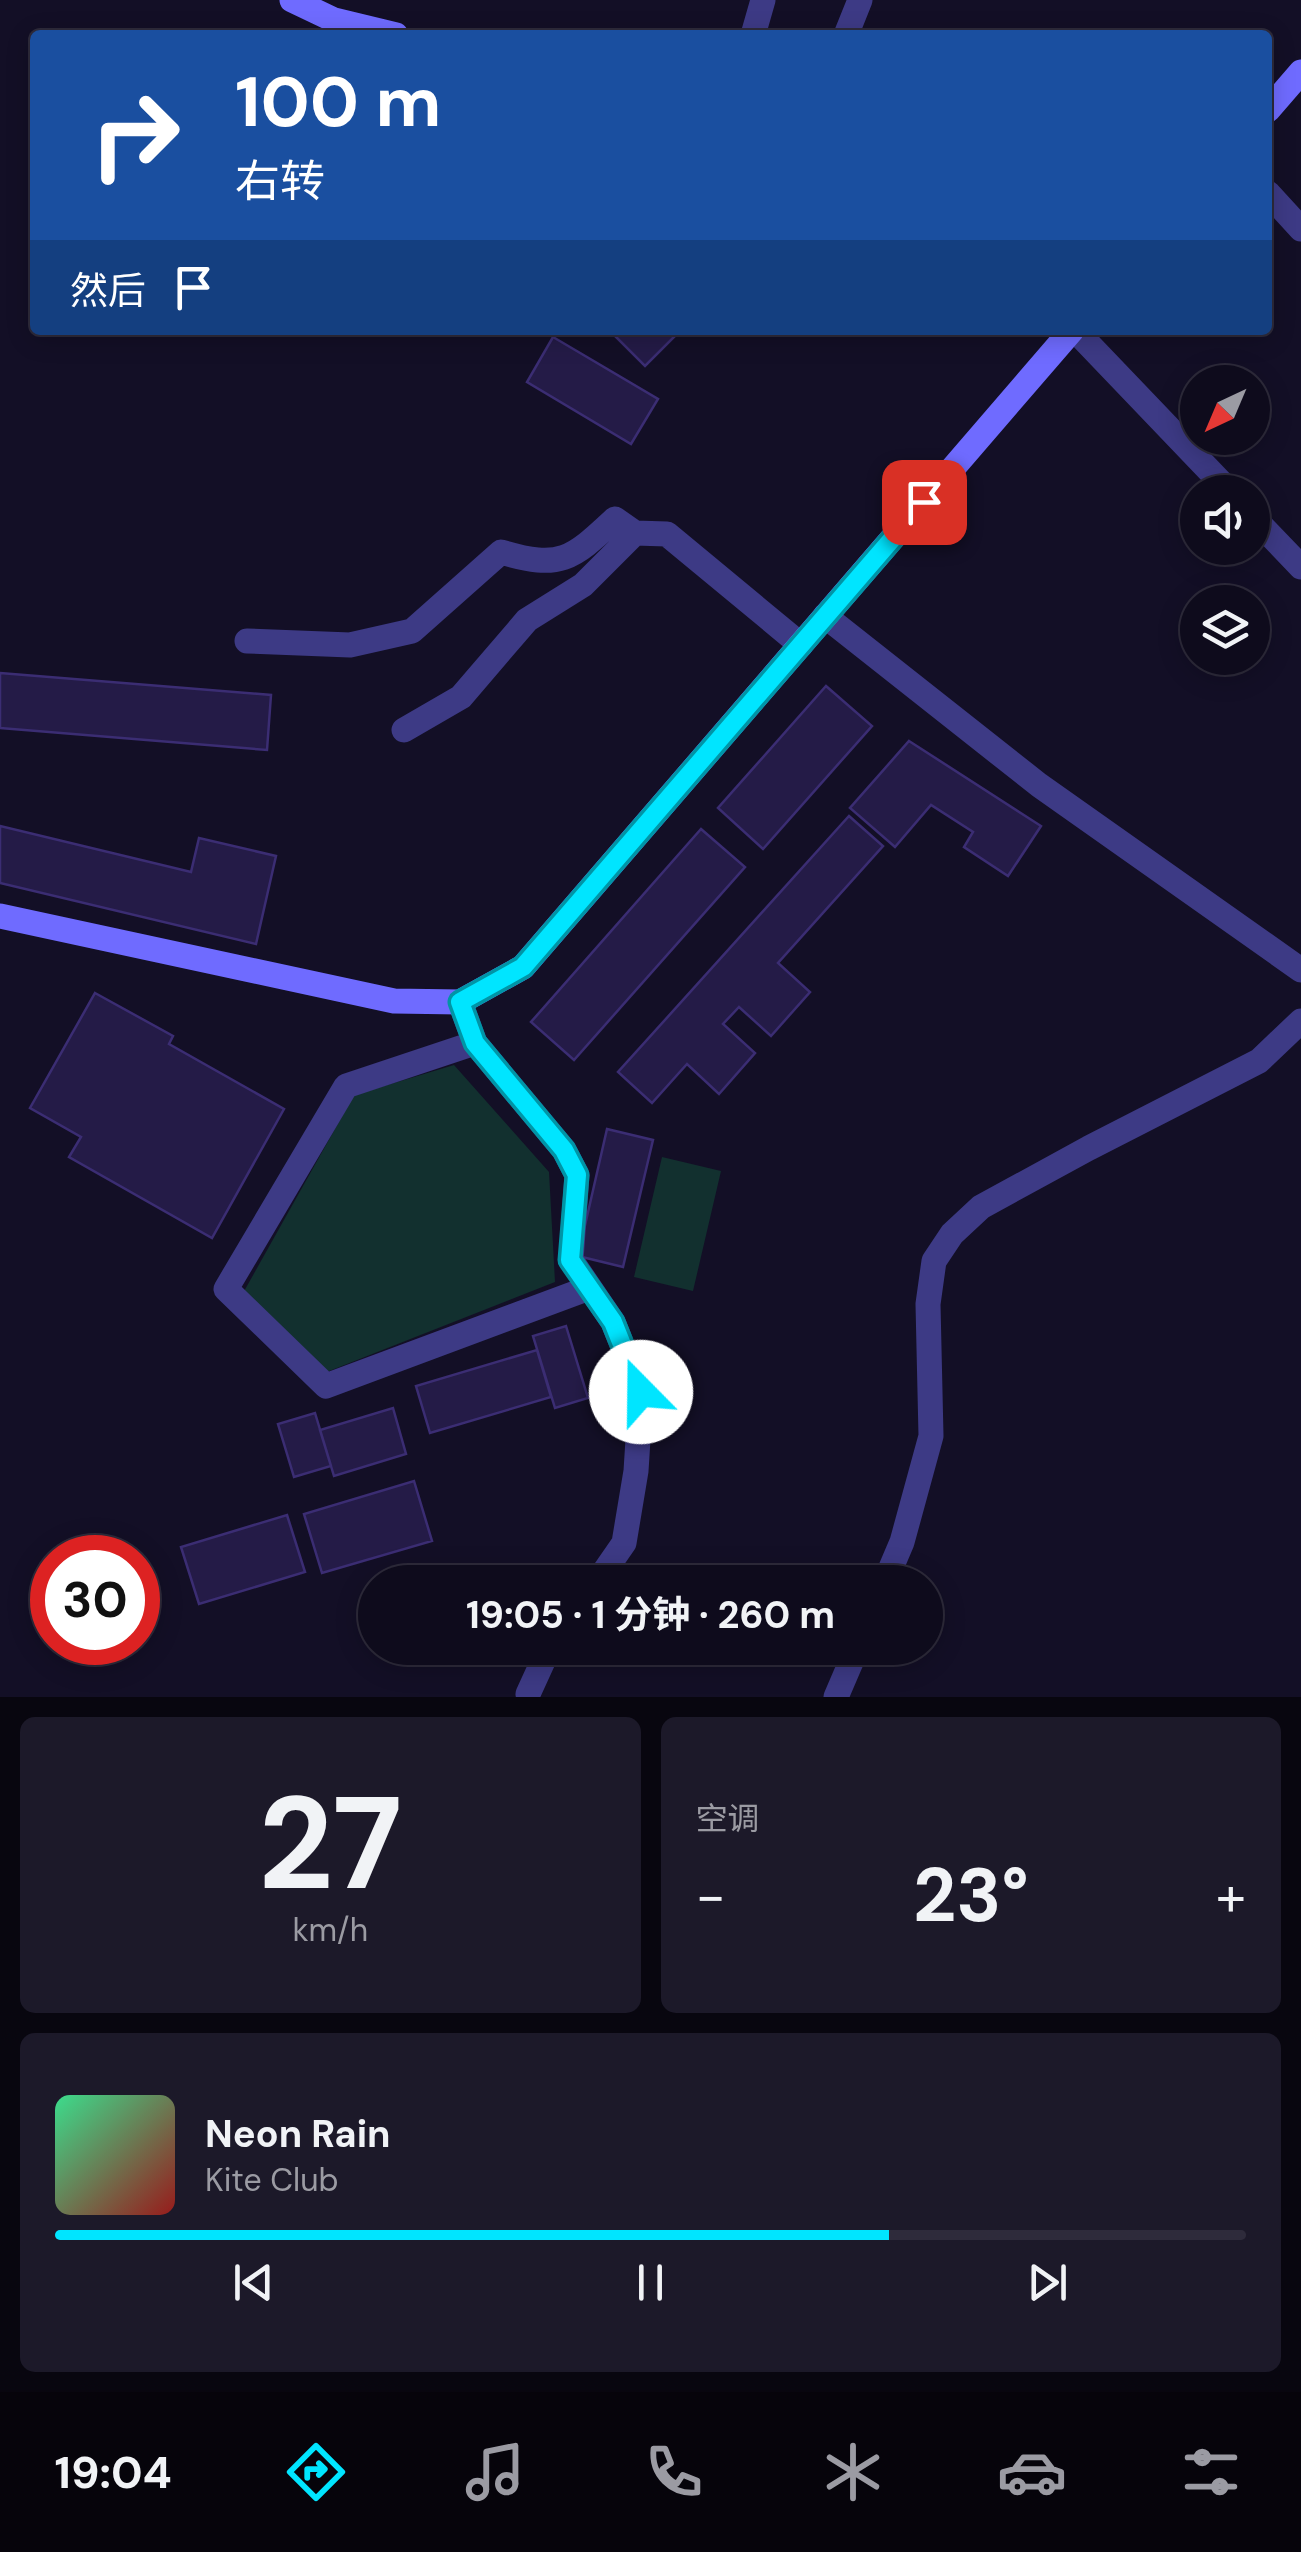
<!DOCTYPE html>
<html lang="zh">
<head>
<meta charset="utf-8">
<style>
  :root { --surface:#0e0b1c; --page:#1c1929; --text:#f1f3f6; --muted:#9b9ba3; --line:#2e2b3b; --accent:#00e5ff }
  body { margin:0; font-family:"DM Sans","Noto Sans SC",sans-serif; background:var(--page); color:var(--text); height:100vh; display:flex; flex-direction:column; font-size:38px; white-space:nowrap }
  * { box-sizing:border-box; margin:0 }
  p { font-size:32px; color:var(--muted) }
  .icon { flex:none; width:55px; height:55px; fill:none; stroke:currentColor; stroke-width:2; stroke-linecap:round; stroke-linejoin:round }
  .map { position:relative; height:1697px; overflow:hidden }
  .details { display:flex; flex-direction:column; gap:20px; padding:20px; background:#08060f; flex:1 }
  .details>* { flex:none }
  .hud { position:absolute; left:30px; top:30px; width:1242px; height:305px; border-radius:10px; box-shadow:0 5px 25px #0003,0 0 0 2px var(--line); background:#1a4fa0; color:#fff; overflow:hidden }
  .needle { width:65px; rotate:224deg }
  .controls { position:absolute; left:1180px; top:365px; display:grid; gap:20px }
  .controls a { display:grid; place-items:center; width:90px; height:90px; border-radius:50%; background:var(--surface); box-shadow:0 5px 25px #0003,0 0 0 2px var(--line); font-size:50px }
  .speed { position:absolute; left:30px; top:1535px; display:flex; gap:20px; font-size:50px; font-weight:700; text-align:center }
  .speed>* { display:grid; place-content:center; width:130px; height:130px; border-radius:50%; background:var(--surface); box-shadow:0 5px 25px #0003,0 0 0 2px var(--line); line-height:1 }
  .speed .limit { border:15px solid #d22; background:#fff; color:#111 }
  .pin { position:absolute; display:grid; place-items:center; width:85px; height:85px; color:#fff; margin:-42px; border-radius:20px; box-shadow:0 5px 15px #0006 }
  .me { position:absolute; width:110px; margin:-55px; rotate:338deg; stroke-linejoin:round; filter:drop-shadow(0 0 8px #0008) }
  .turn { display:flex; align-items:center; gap:35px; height:210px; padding:0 40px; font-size:45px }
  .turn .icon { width:130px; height:130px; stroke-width:2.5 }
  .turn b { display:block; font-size:70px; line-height:85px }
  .then { display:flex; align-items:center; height:95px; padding:0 40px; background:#0003; gap:20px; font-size:38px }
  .big { font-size:75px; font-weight:700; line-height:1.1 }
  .details .tile { flex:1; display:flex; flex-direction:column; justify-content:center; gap:15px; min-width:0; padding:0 35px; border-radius:15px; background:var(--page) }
  .details .dial { align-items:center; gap:0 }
  .dial b { font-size:130px; line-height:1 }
  .song { display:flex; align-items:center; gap:30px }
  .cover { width:120px; height:120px; border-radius:15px; background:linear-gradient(135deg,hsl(150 70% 55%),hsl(0 70% 35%)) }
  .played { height:10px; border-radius:5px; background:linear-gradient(90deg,var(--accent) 70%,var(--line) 70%) }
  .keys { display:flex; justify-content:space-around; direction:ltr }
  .heat { display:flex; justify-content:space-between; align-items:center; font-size:55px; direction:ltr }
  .details .tiles { flex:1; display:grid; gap:20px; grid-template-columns:1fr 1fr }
  .tile:last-child { grid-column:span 2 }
  .trip { position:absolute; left:358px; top:1565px; width:585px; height:100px; border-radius:50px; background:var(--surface); box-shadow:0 5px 25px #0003,0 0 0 2px var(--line); font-weight:700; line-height:100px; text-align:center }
  .dock { display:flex; height:160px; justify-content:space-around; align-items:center; background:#06040b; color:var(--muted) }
  .dock .icon { width:70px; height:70px }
  .dock .current { color:var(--accent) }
  .dock b { font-size:45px; color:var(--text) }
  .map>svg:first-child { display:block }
  .green { fill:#12302f }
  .building { fill:#241b47; stroke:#3b2d73; stroke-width:2.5 }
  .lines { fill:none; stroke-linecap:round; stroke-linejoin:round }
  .minor { stroke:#3d3a85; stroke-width:25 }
  .tertiary { stroke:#3d3a85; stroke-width:25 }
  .secondary { stroke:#6f6bff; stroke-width:25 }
  .route-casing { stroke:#0095a6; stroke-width:25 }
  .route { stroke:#00e5ff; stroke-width:18 }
</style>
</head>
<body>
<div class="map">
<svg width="1301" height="1697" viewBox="0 0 1301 1697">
  <rect width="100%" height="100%" fill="#130f26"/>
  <path class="green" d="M454 1065 549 1172 555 1282 319 1375 238 1302 354 1095Z
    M662 1157 721 1171 693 1291 634 1277Z"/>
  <path class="building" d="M609 330H681L645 366Z
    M553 337 658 399 631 444 527 382Z
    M0 673 271 695 267 750 0 728Z
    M826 686 872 726 763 849 718 808Z
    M909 741 1041 826 1008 876 964 847 973 832 931 805 895 847 850 808Z
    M849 816 883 846 778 963 810 992 771 1036 739 1007 723 1024 755 1053 719 1094 687 1064 652 1103 618 1072Z
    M0 826 191 872 199 838 276 856 256 944 0 883Z
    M701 829 745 867 574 1060 531 1022Z
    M95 993 173 1036 169 1044 284 1109 212 1238 69 1157 81 1137 30 1108Z
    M607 1129 653 1140 623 1267 578 1256Z
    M566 1326 588 1398 555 1408 533 1336Z
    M537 1350 551 1397 430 1433 416 1386Z
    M393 1408 406 1454 334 1476 320 1430Z
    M315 1413 331 1466 294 1477 278 1424Z
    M414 1481 432 1541 322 1573 304 1514Z
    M287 1515 305 1572 199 1604 181 1547Z"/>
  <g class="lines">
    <path class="minor" d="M753 35 763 0
      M846 35 860 0
      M1268 193 1301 229
      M825 616 1039 785 1301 970
      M247 641 350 645 412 631 501 552C561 570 572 559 615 519L635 533
      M404 730 461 697 527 620 583 585 635 533 667 534 801 645
      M460 1002 475 1043 564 1150 577 1175 571 1260 613 1322 641 1392 636 1471 624 1543 597 1582
      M475 1043 346 1086 226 1289 326 1386 589 1288
      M885 1582 902 1542 931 1436 928 1304 934 1261 952 1234 981 1207 1089 1148 1259 1061 1301 1021
      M528 1694 549 1648
      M836 1697 857 1648"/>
    <path class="tertiary" d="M1075 330 1230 492
      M1252 516 1301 567"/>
    <path class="secondary" d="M292 0 334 20 396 35
      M1268 110 1301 72
      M0 916 394 1001 460 1002 523 967 1072 330"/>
  </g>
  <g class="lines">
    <defs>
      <path id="route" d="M641 1392 613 1322 570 1260 577 1175 564 1150 475 1043 460 1002 523 967 924 502"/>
    </defs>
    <use href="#route" class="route-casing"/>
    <use href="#route" class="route"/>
  </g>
</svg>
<div class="controls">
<a><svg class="needle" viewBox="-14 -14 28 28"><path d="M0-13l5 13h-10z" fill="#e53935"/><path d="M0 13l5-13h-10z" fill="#9b9ba3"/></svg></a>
<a><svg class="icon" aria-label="sound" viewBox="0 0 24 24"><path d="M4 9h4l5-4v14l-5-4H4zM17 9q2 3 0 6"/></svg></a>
<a><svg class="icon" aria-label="layers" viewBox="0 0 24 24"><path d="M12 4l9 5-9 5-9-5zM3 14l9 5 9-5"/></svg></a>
</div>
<div class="speed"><div class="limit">30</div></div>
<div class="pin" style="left:924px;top:502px;background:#d93025"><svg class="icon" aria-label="arrive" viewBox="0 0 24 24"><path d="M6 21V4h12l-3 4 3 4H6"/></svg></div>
<svg class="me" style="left:641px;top:1392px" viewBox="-20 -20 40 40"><circle r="19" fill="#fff"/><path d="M0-13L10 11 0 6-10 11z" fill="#00e5ff"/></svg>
<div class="trip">19:05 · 1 分钟 · 260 m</div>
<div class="hud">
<div class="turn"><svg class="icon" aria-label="right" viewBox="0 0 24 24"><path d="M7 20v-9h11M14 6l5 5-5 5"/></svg><div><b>100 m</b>右转</div></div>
<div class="then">然后<svg class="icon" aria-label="arrive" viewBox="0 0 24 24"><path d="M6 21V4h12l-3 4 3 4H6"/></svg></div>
</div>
</div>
<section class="details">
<div class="tiles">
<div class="tile dial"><b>27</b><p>km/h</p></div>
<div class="tile"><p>空调</p>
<div class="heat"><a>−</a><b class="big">23°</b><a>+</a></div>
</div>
<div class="tile">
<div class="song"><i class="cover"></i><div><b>Neon Rain</b><p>Kite Club</p></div></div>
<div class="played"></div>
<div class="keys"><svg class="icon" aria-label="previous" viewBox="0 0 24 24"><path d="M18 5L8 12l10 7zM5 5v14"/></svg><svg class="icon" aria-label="pause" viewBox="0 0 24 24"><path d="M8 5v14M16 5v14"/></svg><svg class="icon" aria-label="next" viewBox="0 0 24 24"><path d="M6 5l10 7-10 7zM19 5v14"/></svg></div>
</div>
</div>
</section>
<nav class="dock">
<b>19:04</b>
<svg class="icon current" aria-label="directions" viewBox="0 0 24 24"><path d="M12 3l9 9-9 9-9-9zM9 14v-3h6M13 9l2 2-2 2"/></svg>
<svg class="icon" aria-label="music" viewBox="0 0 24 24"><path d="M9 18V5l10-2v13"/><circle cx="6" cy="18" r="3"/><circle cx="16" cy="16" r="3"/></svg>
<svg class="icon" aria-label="phone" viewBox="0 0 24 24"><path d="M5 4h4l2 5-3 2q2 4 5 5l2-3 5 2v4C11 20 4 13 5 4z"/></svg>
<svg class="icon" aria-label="climate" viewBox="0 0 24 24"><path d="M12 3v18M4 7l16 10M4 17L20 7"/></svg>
<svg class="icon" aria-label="car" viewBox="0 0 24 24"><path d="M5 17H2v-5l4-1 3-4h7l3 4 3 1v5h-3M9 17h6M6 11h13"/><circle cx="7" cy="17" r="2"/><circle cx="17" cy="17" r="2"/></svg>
<svg class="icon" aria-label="filters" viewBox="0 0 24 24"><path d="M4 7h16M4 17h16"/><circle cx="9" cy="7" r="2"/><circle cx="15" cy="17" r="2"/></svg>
</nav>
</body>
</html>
